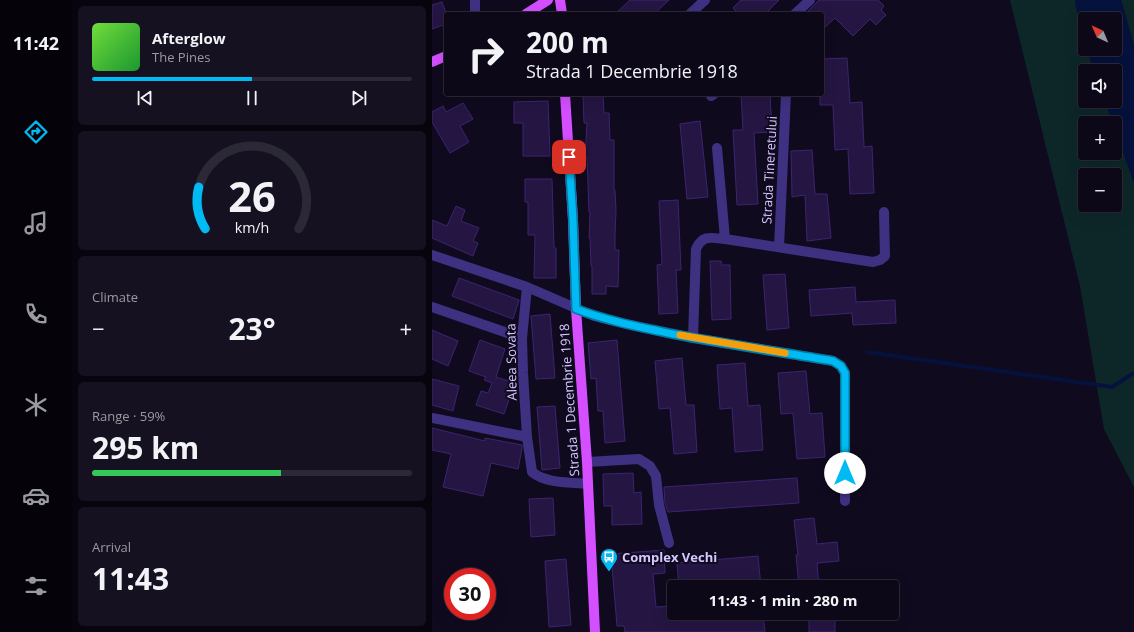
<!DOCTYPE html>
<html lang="en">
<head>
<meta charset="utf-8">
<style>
  :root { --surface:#0c0817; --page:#151120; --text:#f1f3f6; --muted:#9a9aa1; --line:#2c2936; --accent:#00bbf3 }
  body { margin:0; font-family:"Open Sans",sans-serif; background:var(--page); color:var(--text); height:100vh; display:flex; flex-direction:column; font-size:15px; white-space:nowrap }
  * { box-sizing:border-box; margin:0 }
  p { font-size:13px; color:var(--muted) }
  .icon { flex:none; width:22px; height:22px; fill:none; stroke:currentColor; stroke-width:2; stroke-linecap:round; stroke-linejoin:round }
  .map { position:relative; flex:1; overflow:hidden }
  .details { display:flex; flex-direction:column; gap:6px; padding:6px; background:#07040d; width:360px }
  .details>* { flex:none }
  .hud { position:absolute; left:12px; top:12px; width:380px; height:84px; border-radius:4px; box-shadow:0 4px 16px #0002,0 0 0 1px var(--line); background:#0c0817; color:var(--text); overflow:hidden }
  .needle { width:26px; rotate:316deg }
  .tools { position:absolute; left:646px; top:12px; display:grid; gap:8px }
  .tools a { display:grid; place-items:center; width:44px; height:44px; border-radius:4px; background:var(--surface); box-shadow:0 4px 16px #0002,0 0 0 1px var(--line); font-size:20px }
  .speed { position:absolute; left:12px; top:568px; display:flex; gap:8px; font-size:20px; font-weight:700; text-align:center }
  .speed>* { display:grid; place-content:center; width:52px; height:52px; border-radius:50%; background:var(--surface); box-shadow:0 4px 16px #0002,0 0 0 1px var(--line); line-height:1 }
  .speed .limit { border:6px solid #d22; background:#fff; color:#111 }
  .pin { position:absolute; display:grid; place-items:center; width:34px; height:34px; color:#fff; margin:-17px; border-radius:8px; box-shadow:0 2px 6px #0006 }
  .me { position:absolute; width:44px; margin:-22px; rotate:0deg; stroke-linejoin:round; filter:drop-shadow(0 0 3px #0008) }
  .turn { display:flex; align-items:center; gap:14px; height:84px; padding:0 16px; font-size:18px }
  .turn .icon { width:52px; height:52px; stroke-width:2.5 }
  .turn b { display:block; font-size:28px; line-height:34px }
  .big { font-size:30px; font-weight:700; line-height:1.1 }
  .details .tile { flex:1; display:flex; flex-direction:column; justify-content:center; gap:6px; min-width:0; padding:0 14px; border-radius:6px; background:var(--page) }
  .details .dial { align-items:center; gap:0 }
  .dial svg { height:104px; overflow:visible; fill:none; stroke:var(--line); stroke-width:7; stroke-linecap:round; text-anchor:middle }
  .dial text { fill:var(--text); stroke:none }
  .song { display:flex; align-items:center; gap:12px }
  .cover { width:48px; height:48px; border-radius:6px; background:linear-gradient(135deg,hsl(100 70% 55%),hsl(130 70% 35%)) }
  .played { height:4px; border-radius:2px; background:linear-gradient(90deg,var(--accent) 50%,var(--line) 50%) }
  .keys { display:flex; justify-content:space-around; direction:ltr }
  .heat { display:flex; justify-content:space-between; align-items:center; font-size:22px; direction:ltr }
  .charge { height:6px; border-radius:3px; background:linear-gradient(90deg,#34c759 59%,var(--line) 0) }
  .trip { position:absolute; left:235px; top:580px; width:232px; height:40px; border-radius:4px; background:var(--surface); box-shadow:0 4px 16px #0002,0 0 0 1px var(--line); font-weight:700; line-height:40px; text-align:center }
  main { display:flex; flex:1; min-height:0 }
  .menu { display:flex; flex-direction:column; width:72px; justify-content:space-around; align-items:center; background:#050309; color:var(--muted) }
  .menu .icon { width:28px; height:28px }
  .menu .on { color:var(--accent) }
  .menu b { font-size:18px; color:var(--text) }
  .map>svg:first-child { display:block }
  .green { fill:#0d2729; fill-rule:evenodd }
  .water { fill:#05123e }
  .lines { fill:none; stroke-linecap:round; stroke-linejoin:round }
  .stream { stroke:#05123e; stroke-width:4 }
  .building { fill:#241542; stroke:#3d2470 }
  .minor { stroke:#3e3182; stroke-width:10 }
  .major { stroke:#d44fff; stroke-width:10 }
  .route-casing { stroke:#007a9e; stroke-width:10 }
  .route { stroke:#00bbf3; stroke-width:7 }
  .slow { stroke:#f59e0b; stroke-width:7 }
  .labels { text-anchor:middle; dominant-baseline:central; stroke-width:4; stroke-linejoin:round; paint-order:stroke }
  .street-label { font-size:13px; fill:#d6c8ff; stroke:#100a1f }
  .poi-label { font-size:13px; font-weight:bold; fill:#d6c8ff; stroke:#100a1f; text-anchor:start }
</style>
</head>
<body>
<main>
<nav class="menu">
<b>11:42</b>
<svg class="icon on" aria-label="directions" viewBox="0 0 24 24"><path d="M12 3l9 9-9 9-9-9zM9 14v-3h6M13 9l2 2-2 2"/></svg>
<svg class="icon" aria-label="music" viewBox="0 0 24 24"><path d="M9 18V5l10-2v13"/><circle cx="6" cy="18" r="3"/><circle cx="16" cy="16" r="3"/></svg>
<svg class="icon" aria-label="phone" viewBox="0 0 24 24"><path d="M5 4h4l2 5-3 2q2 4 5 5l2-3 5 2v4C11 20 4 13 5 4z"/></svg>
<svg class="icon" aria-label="climate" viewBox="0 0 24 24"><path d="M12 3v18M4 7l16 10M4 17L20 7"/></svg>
<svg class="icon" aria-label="car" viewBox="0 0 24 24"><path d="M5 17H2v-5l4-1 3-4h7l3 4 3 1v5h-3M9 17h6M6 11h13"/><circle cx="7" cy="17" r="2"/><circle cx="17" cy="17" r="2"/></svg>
<svg class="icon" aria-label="filters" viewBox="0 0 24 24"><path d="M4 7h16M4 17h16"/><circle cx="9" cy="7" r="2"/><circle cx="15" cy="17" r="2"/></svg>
</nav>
<section class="details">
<div class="tile">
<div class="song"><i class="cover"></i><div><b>Afterglow</b><p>The Pines</p></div></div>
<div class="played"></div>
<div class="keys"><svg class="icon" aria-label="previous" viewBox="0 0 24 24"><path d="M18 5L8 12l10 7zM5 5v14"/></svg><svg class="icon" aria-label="pause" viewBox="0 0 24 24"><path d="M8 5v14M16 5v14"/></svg><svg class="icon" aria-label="next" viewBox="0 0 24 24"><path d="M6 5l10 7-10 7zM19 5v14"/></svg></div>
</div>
<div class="tile dial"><svg viewBox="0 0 100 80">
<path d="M14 69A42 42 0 1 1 86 69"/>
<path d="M14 69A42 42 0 0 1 9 37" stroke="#00bbf3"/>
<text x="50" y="56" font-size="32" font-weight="700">26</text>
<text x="50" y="72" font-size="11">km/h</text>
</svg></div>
<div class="tile"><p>Climate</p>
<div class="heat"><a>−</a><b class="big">23°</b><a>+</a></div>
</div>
<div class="tile"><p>Range · 59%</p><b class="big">295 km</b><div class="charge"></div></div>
<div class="tile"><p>Arrival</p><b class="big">11:43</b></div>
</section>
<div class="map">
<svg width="702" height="632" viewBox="0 0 702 632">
  <rect width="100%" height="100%" fill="#100a1f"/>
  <path class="green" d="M578 0H643L653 49H655L662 71H653V101H673L681 123H653V153H683V129L702 183V487L672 429 648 286ZM653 175H683V205H653Z
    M689 0H702V46Z"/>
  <path class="water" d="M643 0H689L702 46V183L683 129V123H681L673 101H683V71H662L655 49H683V19H653V45L650 36Z"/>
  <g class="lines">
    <path class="stream" d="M435 352 680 387 702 373"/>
  </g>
  <path class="building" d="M198 0H237L222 14H183Z
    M309 0H347L333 14H307L301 8Z
    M387 0H446L452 6 449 10 454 15 444 25 438 19 421 36 403 18 390 30V14H373Z
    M10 2 14 13V24L0 29V5Z
    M415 58 418 103 430 102 432 147 440 146 442 193 418 194 416 149 403 150 401 105H388V94H390V59Z
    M151 94H171L172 113H177L178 140H182V190H183L184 211 183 236V250H187L186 287 174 286V294H160V266H159L158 238H157L158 212H157L155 157H153L155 123H152Z
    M309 94H338L340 132 322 133 326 204 305 205 301 130H311Z
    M116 101 118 156H91V123H82V102Z
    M31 103 41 119 28 126 37 142 18 153 0 122V112L11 106 14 112Z
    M268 121 276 197 255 199 248 124Z
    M380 150 383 194H395L399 238 375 241 373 195 360 197 359 151Z
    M93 179H120L122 248H124V278H102L103 235H96V202H93Z
    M246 200 249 270H244L246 313 227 314 225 265 230 264 227 201Z
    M24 206 33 210 29 221 47 228 41 241 46 243 41 256 0 238V220L15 226Z
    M278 261H289L290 265H298L299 319 280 320Z
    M353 274 357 328 335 330 331 275Z
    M27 278 87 300 81 319 20 296Z
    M423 287 424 302 463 300 464 323 421 325 420 313 379 316 377 290Z
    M118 314 123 378 104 379 99 316Z
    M0 330 26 341 16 366 0 359Z
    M48 340 73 349 64 377 83 383 72 414 44 405 49 391 56 393 60 383 52 380 54 377 37 371Z
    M185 340 193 441 173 443 171 411H166L164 378 159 379 156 343Z
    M250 358 254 405H262L265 452 242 454 238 408 227 409 223 361Z
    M313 363 316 406 328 405 331 450 303 452 300 408 288 409 285 365Z
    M374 371 378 414 390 413 393 457 365 459 361 413 349 414 346 373Z
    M0 379 27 386 21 411 0 405Z
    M123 406 128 468 110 470 105 407Z
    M0 428 53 441V438L90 445V449L86 469 59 463 51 496 11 487 19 454 0 450Z
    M201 473 202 493 209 492 210 524 180 525V506H172L171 474Z
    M365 478 367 503 236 512 233 504 232 487Z
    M121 498 123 535 99 537 97 499Z
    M382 518 385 544 405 542 407 561 385 563 387 587H367L364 555H366L362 520Z
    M232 550 233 573 221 574 224 607 242 606V613H331L333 632H193L192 626H185L179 554Z
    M326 556 329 587H247L245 563Z
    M134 559 139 625 117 627 113 561Z
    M377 613H403V632H377Z"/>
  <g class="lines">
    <path class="minor" d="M43 14V0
      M258 14 273 0
      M363 14 378 0
      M279 96 282 94
      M285 148 293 239
      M347 247 354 94
      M0 255 95 287 162 316 198 325 261 338 401 361 409 366 413 373V501
      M95 287 90 338 91 373 95 437 100 472C115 484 137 482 156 484
      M0 307 90 338
      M261 338 264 249C271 234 279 238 293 239L441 262 448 260 453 256 452 212
      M0 418 95 437
      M155 462 207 459 218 466 224 476 227 505 237 543"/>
    <path class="major" d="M128 0 130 14
      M94 14 116 0
      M0 62 14 56
      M133 94 141 220 144 309 155 462 163 632"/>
  </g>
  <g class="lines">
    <defs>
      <path id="route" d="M137 157 141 220 144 309C176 321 208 327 241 334 294 344 348 352 401 361L409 366 413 373V473"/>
    </defs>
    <use href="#route" class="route-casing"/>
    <use href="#route" class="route"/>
    <path class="slow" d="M248 335 353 353"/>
  </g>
  <defs>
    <symbol id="bus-pin" viewBox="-11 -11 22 30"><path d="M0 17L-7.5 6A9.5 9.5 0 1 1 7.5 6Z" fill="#00bbf3" stroke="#100a1f"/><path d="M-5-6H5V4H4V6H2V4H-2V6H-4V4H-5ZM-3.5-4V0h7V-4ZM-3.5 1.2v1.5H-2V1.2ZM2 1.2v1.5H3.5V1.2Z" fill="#fff"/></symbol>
  </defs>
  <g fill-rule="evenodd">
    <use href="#bus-pin" x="167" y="547" width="20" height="27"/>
  </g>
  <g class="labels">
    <g class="street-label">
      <text transform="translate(337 170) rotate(-87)">Strada Tineretului</text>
      <text transform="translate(79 362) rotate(-91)">Aleea Sovata</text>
      <text transform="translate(137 400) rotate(-94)">Strada 1 Decembrie 1918</text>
    </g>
    <g class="poi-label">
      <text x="190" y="557">Complex Vechi</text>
    </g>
  </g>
</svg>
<div class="tools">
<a><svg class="needle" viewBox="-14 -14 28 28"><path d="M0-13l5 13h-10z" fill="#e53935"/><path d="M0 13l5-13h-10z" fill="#9a9aa1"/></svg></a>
<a><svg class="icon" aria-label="sound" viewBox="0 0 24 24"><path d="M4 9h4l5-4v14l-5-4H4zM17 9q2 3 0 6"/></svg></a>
<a>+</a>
<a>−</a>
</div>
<div class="speed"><div class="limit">30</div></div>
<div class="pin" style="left:137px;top:157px;background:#d93025"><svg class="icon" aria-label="arrive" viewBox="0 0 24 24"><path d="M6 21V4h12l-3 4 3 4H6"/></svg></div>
<svg class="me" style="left:413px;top:473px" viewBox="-20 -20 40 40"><circle r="19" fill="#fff"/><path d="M0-13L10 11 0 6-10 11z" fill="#00bbf3"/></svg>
<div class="trip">11:43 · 1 min · 280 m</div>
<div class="hud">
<div class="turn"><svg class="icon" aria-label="right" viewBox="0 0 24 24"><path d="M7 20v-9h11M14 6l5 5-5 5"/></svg><div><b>200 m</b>Strada 1 Decembrie 1918</div></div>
</div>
</div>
</main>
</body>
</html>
